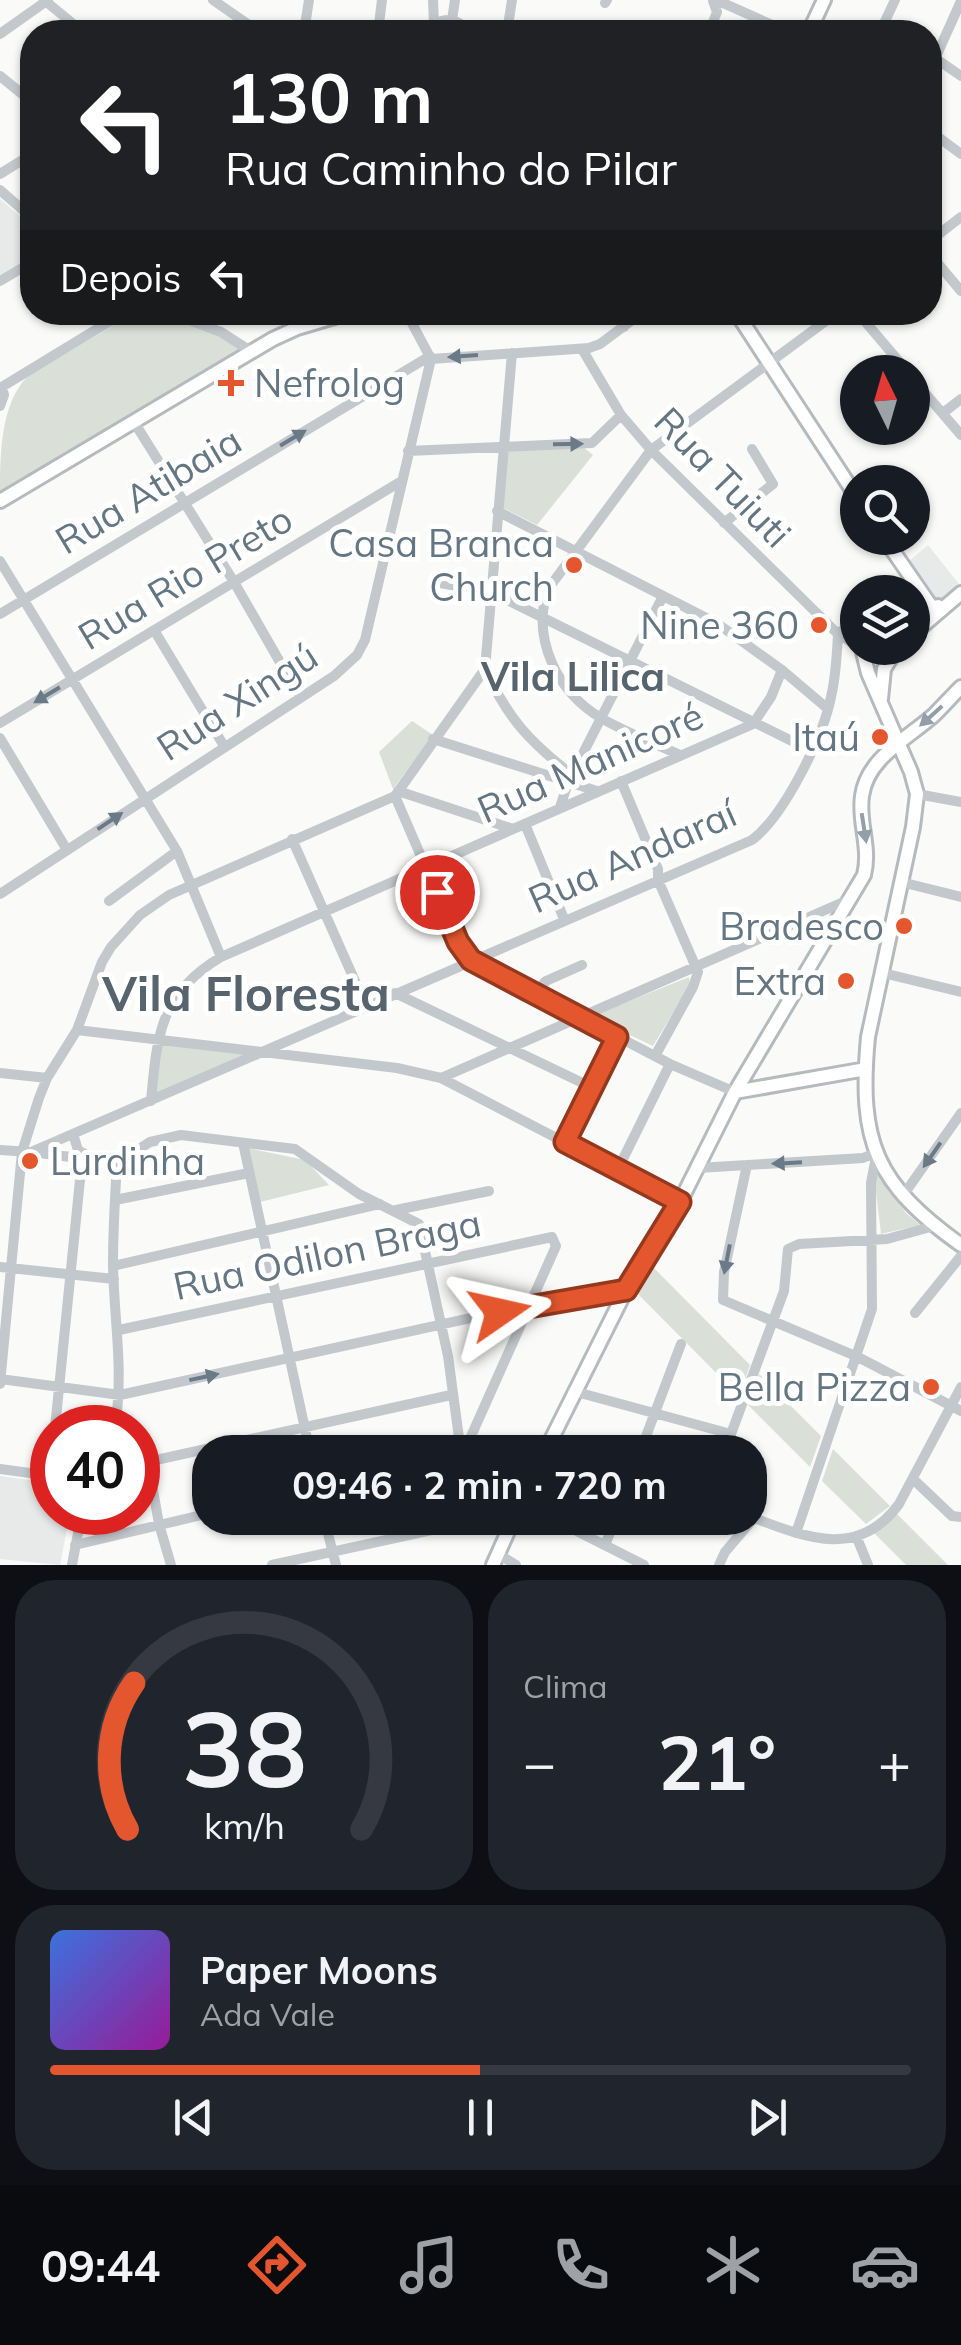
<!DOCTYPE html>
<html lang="pt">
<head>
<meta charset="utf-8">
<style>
  :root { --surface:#171b24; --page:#20242c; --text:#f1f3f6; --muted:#9ea1a6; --line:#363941; --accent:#e4572e }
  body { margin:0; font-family:Mulish,sans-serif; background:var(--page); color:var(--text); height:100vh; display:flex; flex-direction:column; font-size:38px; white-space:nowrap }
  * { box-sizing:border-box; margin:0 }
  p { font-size:32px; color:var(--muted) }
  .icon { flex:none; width:55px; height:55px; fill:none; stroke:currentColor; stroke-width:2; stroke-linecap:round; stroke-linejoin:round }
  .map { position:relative; height:1565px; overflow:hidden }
  .sheet { display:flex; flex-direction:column; gap:15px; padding:15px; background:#0d0f14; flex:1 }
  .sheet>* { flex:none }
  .banner { position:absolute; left:20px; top:20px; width:922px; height:305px; border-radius:40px; box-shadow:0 2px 8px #0004; background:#202124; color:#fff; overflow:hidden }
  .needle { width:65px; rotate:355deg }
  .tools { position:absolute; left:840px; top:355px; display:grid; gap:20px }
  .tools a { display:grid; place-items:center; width:90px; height:90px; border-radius:50%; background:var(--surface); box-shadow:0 2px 8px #0004; font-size:50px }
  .speed { position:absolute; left:30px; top:1405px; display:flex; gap:20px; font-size:50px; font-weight:700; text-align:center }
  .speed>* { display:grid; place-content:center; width:130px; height:130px; border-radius:50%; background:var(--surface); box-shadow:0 2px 8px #0004; line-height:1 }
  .speed .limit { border:15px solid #d22; background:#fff; color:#111 }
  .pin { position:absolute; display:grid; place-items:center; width:85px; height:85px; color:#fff; margin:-42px; border:5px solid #fff; border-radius:50%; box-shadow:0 2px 10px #0007 }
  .me { position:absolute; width:110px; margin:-55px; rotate:79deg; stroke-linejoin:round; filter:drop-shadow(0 0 8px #0008) }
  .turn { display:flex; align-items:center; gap:35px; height:210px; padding:0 40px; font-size:45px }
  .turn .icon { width:130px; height:130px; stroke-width:2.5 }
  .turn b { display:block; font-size:70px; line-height:85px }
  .then { display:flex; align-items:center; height:95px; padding:0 40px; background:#0003; gap:20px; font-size:38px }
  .big { font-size:75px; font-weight:700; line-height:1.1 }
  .sheet .tile { flex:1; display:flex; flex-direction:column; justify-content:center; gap:15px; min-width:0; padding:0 35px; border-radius:40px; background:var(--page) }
  .sheet .dial { align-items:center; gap:0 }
  .dial svg { height:260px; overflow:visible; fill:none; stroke:var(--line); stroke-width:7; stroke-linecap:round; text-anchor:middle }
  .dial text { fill:var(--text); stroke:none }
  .song { display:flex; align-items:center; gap:30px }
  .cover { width:120px; height:120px; border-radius:15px; background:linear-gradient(135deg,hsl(220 70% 55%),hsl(300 70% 35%)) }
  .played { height:10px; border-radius:5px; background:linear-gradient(90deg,var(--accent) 50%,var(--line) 50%) }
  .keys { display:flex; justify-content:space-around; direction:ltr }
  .heat { display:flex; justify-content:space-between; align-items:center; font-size:55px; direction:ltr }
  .sheet .tiles { flex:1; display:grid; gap:15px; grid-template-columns:1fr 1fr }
  .tile:last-child { grid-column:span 2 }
  .trip { position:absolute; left:192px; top:1435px; width:575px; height:100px; border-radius:40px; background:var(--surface); box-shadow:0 2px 8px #0004; font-weight:700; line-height:100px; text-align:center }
  .menu { display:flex; height:160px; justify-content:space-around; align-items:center; background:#090b0e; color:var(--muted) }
  .menu .icon { width:70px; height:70px }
  .menu .current { color:var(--accent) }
  .menu b { font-size:45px; color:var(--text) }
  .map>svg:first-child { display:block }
  .built { fill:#e8e9e9 }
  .green { fill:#dadfd7 }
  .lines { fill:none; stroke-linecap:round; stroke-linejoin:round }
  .major-casing { stroke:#b5babe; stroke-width:18 }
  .minor { stroke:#c3c8cc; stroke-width:10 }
  .major { stroke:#fff; stroke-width:12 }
  .oneway { fill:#6a7a87 }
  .oneway2 { fill:#939fa8 }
  .route-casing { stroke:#94391e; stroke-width:25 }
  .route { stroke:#e4572e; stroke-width:18 }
  .poi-dot { fill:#e4572e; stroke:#fff; stroke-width:4 }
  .labels { text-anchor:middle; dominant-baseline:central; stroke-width:10; stroke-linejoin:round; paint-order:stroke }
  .poi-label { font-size:38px; fill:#657683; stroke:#fff; text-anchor:end }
  .street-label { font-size:38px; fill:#657683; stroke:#fff }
  .neighbourhood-label { font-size:40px; font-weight:bold; fill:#57646e; stroke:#fff }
  .district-label { font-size:48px; font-weight:bold; fill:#57646e; stroke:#fff }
</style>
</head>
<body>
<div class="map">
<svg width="961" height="1565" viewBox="0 0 961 1565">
  <rect width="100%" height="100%" fill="#fafaf8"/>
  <path class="built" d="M0 199 32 226V256L0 275Z
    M928 545 959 584 938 602 909 561Z
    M0 1476 52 1483V1512L70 1513 60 1565 0 1559Z"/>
  <path class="green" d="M134 313C172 313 208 328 240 348L238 355 123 424 117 422 88 439 84 447 0 497C0 456 0 405 27 377Z
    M583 447 593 455 537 525 503 508 508 449Z
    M412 721 433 735 393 789 379 752Z
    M689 977 690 985 653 1046 598 1020 597 1014Z
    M162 1044 256 1054 155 1096Z
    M247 1148 305 1160 329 1185 260 1202Z
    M878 1174 906 1213 920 1225 881 1234 875 1182Z
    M650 1264 750 1365 739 1396 633 1289Z
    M759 1374 821 1436 810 1467 748 1405Z
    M833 1449 890 1506 866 1524 822 1481Z
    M897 1514 948 1565H906L874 1533Z"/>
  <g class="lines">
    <defs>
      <path id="major" d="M809 32 824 0
        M736 312 858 499
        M0 501 273 339 297 328 351 312
        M884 538 933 609
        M912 616 938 606
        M912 635 961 593
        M862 648 868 673 911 772 917 794 913 827 868 1037C858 1143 876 1184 961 1245
        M881 699 884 669 897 648
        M735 1092 866 1069
        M545 1452 626 1290 680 1202 735 1092 864 875C871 847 858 823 862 796 867 758 907 739 934 715 943 706 952 696 961 687
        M493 1565 514 1518"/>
    </defs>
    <use href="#major" class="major-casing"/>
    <path class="minor" d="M44 0 83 32
      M213 0 259 32
      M433 0 434 24
      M605 3 607 0
      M715 4 723 3 788 32
      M452 20 455 0
      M304 32 309 0
      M378 32 382 0
      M428 32C439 16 457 16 468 32
      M507 32 512 0
      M709 32 717 12 713 1
      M880 32 895 0
      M0 34 48 0
      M935 58 961 76
      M930 70 961 1
      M0 76 32 102
      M930 131 961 154
      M0 174 32 154
      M0 190 32 218
      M930 241 961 217
      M930 254 961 291
      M0 281 32 262
      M168 312 221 332 252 352
      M617 312 624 327
      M857 312 908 372
      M582 349 621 415 651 450 838 634 858 646
      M431 359 589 348 600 344 643 312
      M912 378 961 435
      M0 388 125 312
      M0 406 4 395 2 387
      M943 413 961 399
      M134 422 234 582 300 697
      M408 451 592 443 621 415
      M497 511 718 624 782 670 828 709
      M724 523 773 484 752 449
      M0 561 177 851 221 957
      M440 583 491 592 810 750
      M0 614 430 356
      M154 630 224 746
      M838 634 858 617
      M485 669C509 720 529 741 572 775
      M0 723 400 482
      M0 738 67 850
      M433 739 597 791
      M680 755C654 743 625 732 601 718 557 692 531 638 548 589L651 450 838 312
      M621 781 658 869V880L698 972 693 987 655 1056
      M398 791 513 829
      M917 794 961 802
      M395 796 458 942 471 960 670 1064 735 1092
      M395 796 485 669 512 353
      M560 807 568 783 663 596
      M525 824 564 919
      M292 839 366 1006
      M901 882 961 897
      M0 894 334 676 357 655 365 640 431 359 406 312
      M109 901 177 851
      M883 973 961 992
      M395 993 593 1088
      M534 994 546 981 582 965
      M77 1030 397 1068 441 1078 680 1202
      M0 1073 47 1078
      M441 1078 848 900
      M151 1101C157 1035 160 993 221 957L753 724 771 697 782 670
      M73 1134 78 1150 90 1157
      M565 1142 617 1037
      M243 1143 310 1452
      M0 1150 31 1152 752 840C784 816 823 737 831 697 836 676 837 655 838 634
      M32 1152 117 1163
      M747 1165 724 1272 723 1300 858 1357 961 1411
      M698 1168 863 1158 875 1153
      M618 1169 670 1064
      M902 1197 961 1113
      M115 1200 249 1173
      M396 1210 489 1191
      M113 1266 380 1204
      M0 1267 114 1279
      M915 1313 961 1256
      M119 1330 552 1237 556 1246 464 1452
      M0 1379 120 1395 530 1305 626 1290
      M0 1384 22 1152 39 1098 47 1078 77 1030 102 962 111 947 140 915 169 895 395 796
      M573 1391 731 1434
      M55 1428 82 1160
      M115 1428C124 1368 114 1322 113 1264 113 1230 115 1196 117 1163L150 1142 181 1135 295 1149 359 1194 419 1224 448 1356 459 1438 465 1452
      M640 1452 681 1344
      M730 1452 731 1434 784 1291 788 1249 799 1244 887 1239 934 1226
      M148 1462 159 1524 171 1565
      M138 1464 451 1395
      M0 1469 52 1476
      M49 1475 52 1448
      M913 1479 952 1516 961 1517
      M324 1518 336 1565
      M551 1518 644 1565
      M796 1533 872 1309 871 1183 876 1157
      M857 1538 868 1565
      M75 1545 210 1513
      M605 1545 616 1518
      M498 1554 516 1565
      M72 1565 82 1512
      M272 1565 487 1518
      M719 1565 725 1552 754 1518C807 1538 859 1559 899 1504L961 1387"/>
    <use href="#major" class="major"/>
  </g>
  <defs><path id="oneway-solid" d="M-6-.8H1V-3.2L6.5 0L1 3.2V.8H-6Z" transform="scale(2.5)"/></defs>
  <g class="oneway">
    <use href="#oneway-solid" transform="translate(463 356) rotate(176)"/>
    <use href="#oneway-solid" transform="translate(293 438) rotate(-31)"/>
    <use href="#oneway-solid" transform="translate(568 444) rotate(-1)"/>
    <use href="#oneway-solid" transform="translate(47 695) rotate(149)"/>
    <use href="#oneway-solid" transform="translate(110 821) rotate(-34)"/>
    <use href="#oneway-solid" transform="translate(932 1155) rotate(125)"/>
    <use href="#oneway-solid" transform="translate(787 1163) rotate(177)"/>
    <use href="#oneway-solid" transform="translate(727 1259) rotate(101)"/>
    <use href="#oneway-solid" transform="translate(204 1377) rotate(-12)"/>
  </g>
  <g class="oneway2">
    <use href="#oneway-solid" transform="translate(931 716) rotate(138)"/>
    <use href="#oneway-solid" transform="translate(864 828) rotate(81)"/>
  </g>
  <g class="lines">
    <defs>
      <path id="route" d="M437 892 458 942 471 960 617 1037 565 1142 680 1202 626 1290 500 1312"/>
    </defs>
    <use href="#route" class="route-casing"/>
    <use href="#route" class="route"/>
  </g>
  <g class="poi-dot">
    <path d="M226 368h10v10h10v10h-10v10h-10v-10h-10v-10h10z"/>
    <circle cx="574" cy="565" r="10"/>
    <circle cx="819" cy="625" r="10"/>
    <circle cx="880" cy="737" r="10"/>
    <circle cx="904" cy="926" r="10"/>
    <circle cx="846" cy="981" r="10"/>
    <circle cx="30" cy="1161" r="10"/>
    <circle cx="931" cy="1387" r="10"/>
  </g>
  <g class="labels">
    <g class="poi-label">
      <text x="254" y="383" text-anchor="start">Nefrolog</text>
      <text x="554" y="543">Casa Branca<tspan x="554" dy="44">Church</tspan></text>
      <text x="799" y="625">Nine 360</text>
      <text x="860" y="737">Itaú</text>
      <text x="884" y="926">Bradesco</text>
      <text x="826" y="981">Extra</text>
      <text x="50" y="1161" text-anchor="start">Lurdinha</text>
      <text x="911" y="1387">Bella Pizza</text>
    </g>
    <g class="street-label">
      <text transform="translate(723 477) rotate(46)">Rua Tuiuti</text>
      <text transform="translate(148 490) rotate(-31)">Rua Atibaia</text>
      <text transform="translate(185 577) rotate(-31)">Rua Rio Preto</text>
      <text transform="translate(237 701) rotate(-33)">Rua Xingú</text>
      <text transform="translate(590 762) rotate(-24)">Rua Manicoré</text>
      <text transform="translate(632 856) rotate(-24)">Rua Andaraí</text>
      <text transform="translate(327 1254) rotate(-12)">Rua Odilon Braga</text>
    </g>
    <g class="neighbourhood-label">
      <text x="573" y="676">Vila Lilica</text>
    </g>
    <g class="district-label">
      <text x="246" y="993">Vila Floresta</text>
    </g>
  </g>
</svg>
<div class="tools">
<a><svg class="needle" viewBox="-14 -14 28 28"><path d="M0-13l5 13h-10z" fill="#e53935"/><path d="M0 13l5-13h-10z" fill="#9ea1a6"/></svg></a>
<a><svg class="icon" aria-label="search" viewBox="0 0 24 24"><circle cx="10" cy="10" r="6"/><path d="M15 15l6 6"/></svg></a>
<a><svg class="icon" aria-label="layers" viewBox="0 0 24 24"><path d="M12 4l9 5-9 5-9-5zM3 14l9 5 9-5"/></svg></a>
</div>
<div class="speed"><div class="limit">40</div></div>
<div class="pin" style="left:437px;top:892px;background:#d93025"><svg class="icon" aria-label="arrive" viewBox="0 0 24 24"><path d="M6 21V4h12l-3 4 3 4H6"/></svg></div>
<svg class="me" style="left:500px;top:1312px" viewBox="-20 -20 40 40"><path d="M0-17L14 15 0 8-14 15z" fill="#e4572e" stroke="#fff" stroke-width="4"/></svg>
<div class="trip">09:46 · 2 min · 720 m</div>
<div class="banner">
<div class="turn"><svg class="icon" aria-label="left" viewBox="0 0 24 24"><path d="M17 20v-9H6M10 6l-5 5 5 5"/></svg><div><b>130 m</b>Rua Caminho do Pilar</div></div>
<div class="then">Depois<svg class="icon" aria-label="left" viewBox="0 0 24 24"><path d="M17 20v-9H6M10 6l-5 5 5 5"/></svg></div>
</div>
</div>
<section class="sheet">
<div class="tiles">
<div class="tile dial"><svg viewBox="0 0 100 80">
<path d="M14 69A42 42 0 1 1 86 69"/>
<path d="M14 69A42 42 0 0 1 16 24" stroke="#e4572e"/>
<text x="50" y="56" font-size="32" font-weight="700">38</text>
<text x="50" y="72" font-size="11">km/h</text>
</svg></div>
<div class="tile"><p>Clima</p>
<div class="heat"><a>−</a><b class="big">21°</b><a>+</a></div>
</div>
<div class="tile">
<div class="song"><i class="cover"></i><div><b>Paper Moons</b><p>Ada Vale</p></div></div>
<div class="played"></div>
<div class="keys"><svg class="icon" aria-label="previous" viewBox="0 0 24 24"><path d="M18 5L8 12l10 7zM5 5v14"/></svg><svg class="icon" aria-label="pause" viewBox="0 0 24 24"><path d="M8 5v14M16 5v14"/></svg><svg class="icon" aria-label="next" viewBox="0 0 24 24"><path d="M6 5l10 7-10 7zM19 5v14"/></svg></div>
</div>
</div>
</section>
<nav class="menu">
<b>09:44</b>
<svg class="icon current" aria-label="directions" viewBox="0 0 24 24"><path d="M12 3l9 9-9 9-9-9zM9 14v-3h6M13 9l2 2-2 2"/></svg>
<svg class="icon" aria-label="music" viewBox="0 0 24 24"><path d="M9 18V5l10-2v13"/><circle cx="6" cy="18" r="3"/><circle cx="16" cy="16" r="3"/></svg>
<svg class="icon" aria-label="phone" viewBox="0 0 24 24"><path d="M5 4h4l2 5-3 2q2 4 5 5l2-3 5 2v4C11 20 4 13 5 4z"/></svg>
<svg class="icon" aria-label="climate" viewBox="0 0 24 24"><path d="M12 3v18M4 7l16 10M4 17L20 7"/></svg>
<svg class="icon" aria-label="car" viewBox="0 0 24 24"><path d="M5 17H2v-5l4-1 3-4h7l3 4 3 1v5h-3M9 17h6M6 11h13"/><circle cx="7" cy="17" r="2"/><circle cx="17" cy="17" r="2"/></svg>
</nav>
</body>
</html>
